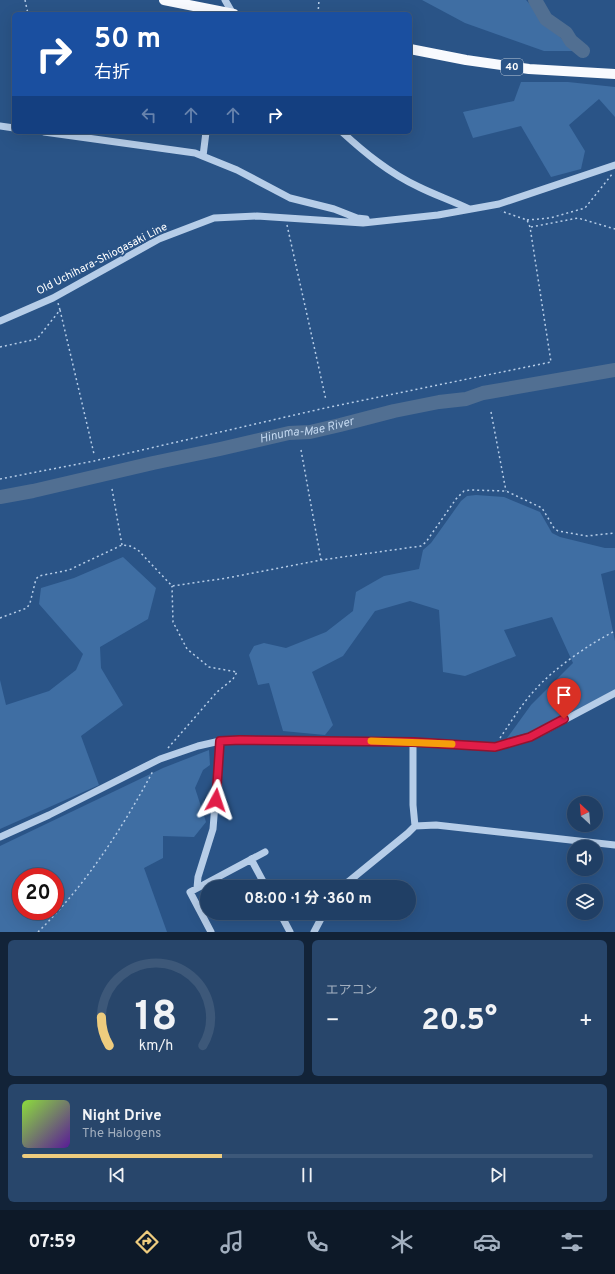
<!DOCTYPE html>
<html lang="ja">
<head>
<meta charset="utf-8">
<style>
  :root { --surface:#203f65; --page:#28466b; --text:#f1f3f6; --muted:#a2afbf; --line:#3d5879; --accent:#eecc7e }
  body { margin:0; font-family:Overpass,"Noto Sans JP",sans-serif; background:var(--page); color:var(--text); height:100vh; display:flex; flex-direction:column; font-size:15px; white-space:nowrap }
  * { box-sizing:border-box; margin:0 }
  p { font-size:13px; color:var(--muted) }
  .icon { flex:none; width:22px; height:22px; fill:none; stroke:currentColor; stroke-width:2; stroke-linecap:round; stroke-linejoin:round }
  .map { position:relative; height:932px; overflow:hidden }
  .sheet { display:flex; flex-direction:column; gap:8px; padding:8px; background:#122338; flex:1 }
  .sheet>* { flex:none }
  .banner { position:absolute; left:12px; top:12px; width:400px; height:122px; border-radius:6px; box-shadow:0 4px 16px #0002,0 0 0 1px var(--line); background:#1a4fa0; color:#fff; overflow:hidden }
  .needle { width:26px; rotate:334deg }
  .fabs { position:absolute; left:567px; top:796px; display:grid; gap:8px }
  .fabs a { display:grid; place-items:center; width:36px; height:36px; border-radius:50%; background:var(--surface); box-shadow:0 4px 16px #0002,0 0 0 1px var(--line); font-size:20px }
  .speed { position:absolute; left:12px; top:868px; display:flex; gap:8px; font-size:20px; font-weight:700; text-align:center }
  .speed>* { display:grid; place-content:center; width:52px; height:52px; border-radius:50%; background:var(--surface); box-shadow:0 4px 16px #0002,0 0 0 1px var(--line); line-height:1 }
  .speed .limit { border:6px solid #d22; background:#fff; color:#111 }
  .pin { position:absolute; display:grid; place-items:center; width:34px; height:34px; color:#fff; margin:-41px -17px; border-radius:50% 50% 50% 0; rotate:-45deg; box-shadow:0 0 4px #0007 }
  .pin .icon { rotate:45deg }
  .me { position:absolute; width:44px; margin:-22px; rotate:5deg; stroke-linejoin:round; filter:drop-shadow(0 0 3px #0008) }
  .turn { display:flex; align-items:center; gap:14px; height:84px; padding:0 16px; font-size:18px }
  .turn .icon { width:52px; height:52px; stroke-width:2.5 }
  .turn b { display:block; font-size:28px; line-height:34px }
  .lanes { display:flex; align-items:center; height:38px; padding:0 16px; background:#0003; justify-content:center; gap:20px; direction:ltr }
  .lanes .off { opacity:.35 }
  .big { font-size:30px; font-weight:700; line-height:1.1 }
  .sheet .tile { flex:1; display:flex; flex-direction:column; justify-content:center; gap:6px; min-width:0; padding:0 14px; border-radius:6px; background:var(--page) }
  .sheet .dial { align-items:center; gap:0 }
  .dial svg { height:104px; overflow:visible; fill:none; stroke:var(--line); stroke-width:7; stroke-linecap:round; text-anchor:middle }
  .dial text { fill:var(--text); stroke:none }
  .song { display:flex; align-items:center; gap:12px }
  .cover { width:48px; height:48px; border-radius:6px; background:linear-gradient(135deg,hsl(90 70% 55%),hsl(270 70% 35%)) }
  .played { height:4px; border-radius:2px; background:linear-gradient(90deg,var(--accent) 35%,var(--line) 35%) }
  .keys { display:flex; justify-content:space-around; direction:ltr }
  .heat { display:flex; justify-content:space-between; align-items:center; font-size:22px; direction:ltr }
  .sheet .tiles { flex:1; display:grid; gap:8px; grid-template-columns:1fr 1fr }
  .tile:last-child { grid-column:span 2 }
  .trip { position:absolute; left:200px; top:880px; width:216px; height:40px; border-radius:20px; background:var(--surface); box-shadow:0 4px 16px #0002,0 0 0 1px var(--line); font-weight:700; line-height:40px; text-align:center }
  .menu { display:flex; height:64px; justify-content:space-around; align-items:center; background:#0d1928; color:var(--muted) }
  .menu .icon { width:28px; height:28px }
  .menu .on { color:var(--accent) }
  .menu b { font-size:18px; color:var(--text) }
  .map>svg:first-child { display:block }
  .green { fill:#3f6ea3; fill-rule:evenodd }
  .lines { fill:none; stroke-linecap:round; stroke-linejoin:round }
  .river { stroke:#516f92; stroke-width:14 }
  .path { stroke:#b6cde8; stroke-width:1.5; stroke-dasharray:2 3; stroke-linecap:butt }
  .minor { stroke:#b6cde8; stroke-width:7 }
  .major { stroke:#f8fafe; stroke-width:10 }
  .route-casing { stroke:#92132f; stroke-width:10 }
  .route { stroke:#e11d48; stroke-width:7 }
  .slow { stroke:#f59e0b; stroke-width:7 }
  .labels { text-anchor:middle; dominant-baseline:central; stroke-width:4; stroke-linejoin:round; paint-order:stroke }
  .shield { fill:#2a5487; stroke:#bfccdb; stroke-width:1 }
  .shield-label { font-size:10px; font-weight:bold; fill:#fff }
  .street-label { font-size:11px; fill:#fff; stroke:#2a5487 }
  .water-label { font-size:12px; font-style:italic; fill:#c2d7ef; stroke:#2a5487 }
</style>
</head>
<body>
<div class="map">
<svg width="615" height="932" viewBox="0 0 615 932">
  <rect width="100%" height="100%" fill="#2a5487"/>
  <path class="green" d="M422 0H526L573 51H544L465 23Z
    M521 82H568L615 87V117L599 99 569 125 585 151 581 169 551 177 521 126 473 138 463 112 514 101Z
    M476 495 504 497 540 512 552 533 560 537 605 548H615V570L601 574 615 641V690L534 731 507 738 531 705 573 663 552 617 504 630 516 656 465 676 443 672 439 610 410 601 375 611 343 656 312 672 333 725 325 735 283 731 269 683 258 685 249 655 254 646 264 643 286 648 326 632 353 611 356 592 384 576 419 569 423 550 431 543 461 501 467 496Z
    M123 557 156 588 148 619 100 647 101 668 123 705 81 736 99 785 0 829V680L6 705 49 691 76 670 83 654 39 604 41 588 74 578Z
    M209 750 210 765 203 770 195 788 206 822 194 837 163 836V858L144 868 167 932H0V846L163 768ZM21 877H55V911H21Z"/>
  <g class="lines">
    <g class="river">
      <path d="M535 0 546 19 566 33 571 41 583 51"/>
      <path id="s1" d="M0 497 33 491 153 463 220 449 289 433 310 432 340 425 394 411 439 402 466 399 483 393 615 370"/>
    </g>
    <path class="path" d="M25 0 28 14
      M318 14 319 0
      M527 220 550 218 585 208 613 173
      M287 225 326 400
      M531 227 578 218 615 229
      M60 310 94 454
      M0 347 37 339 60 310 58 303
      M491 412 506 491
      M301 450 321 560
      M0 479 94 461 325 408 551 362 530 227 527 220 501 211
      M112 489 122 545
      M0 618 27 608 30 603 36 579 39 576 69 570 122 545 130 546 138 550 172 586 227 578 321 560 421 546 426 542 456 499 464 491 470 490 506 491 542 508 554 528 558 531 587 536 615 533
      M500 738C511 722 521 705 534 691 553 669 589 644 615 631
      M168 748 217 692 233 679 237 672 209 667 187 649 173 622 172 586
      M38 932C85 886 122 829 153 771"/>
    <path class="minor" d="M225 0 233 14
      M0 126 14 128
      M44 132 195 153 237 170 290 198 334 209 357 218 366 219
      M342 132C365 153 389 173 419 187 435 195 453 201 469 209
      M203 156 206 132
      M0 321 53 298 159 239 214 218 257 216 363 223 438 215 499 204 615 165
      M415 826 436 825 615 845
      M0 837 49 815 160 759 198 746 220 741 240 740 413 742 495 747 529 737 540 733 615 693
      M251 859 266 887
      M344 887 348 882 408 833 415 826 413 805V742
      M197 888 198 877 213 829 220 741
      M280 913 290 932
      M211 932 190 892 265 852
      M314 932 324 913"/>
    <path class="major" d="M164 0 234 14
      M410 49 466 60 529 69 615 74"/>
  </g>
  <g class="lines">
    <defs>
      <path id="route" d="M216 800 220 741 240 740 413 742 495 747 530 737 564 719"/>
    </defs>
    <use href="#route" class="route-casing"/>
    <use href="#route" class="route"/>
    <path class="slow" d="M371 741 452 744"/>
  </g>
  <g class="labels">
    <rect class="shield" x="501" y="59" width="22" height="16" rx="3"/>
    <g class="shield-label">
      <text x="512" y="67">40</text>
    </g>
    <g class="street-label">
      <text transform="translate(102 259) rotate(-27)">Old Uchihara-Shiogasaki Line</text>
    </g>
    <g class="water-label">
      <text stroke="none"><textPath href="#s1" startOffset="314">Hinuma-Mae River</textPath></text>
    </g>
  </g>
</svg>
<div class="fabs">
<a><svg class="needle" viewBox="-14 -14 28 28"><path d="M0-13l5 13h-10z" fill="#e53935"/><path d="M0 13l5-13h-10z" fill="#a2afbf"/></svg></a>
<a><svg class="icon" aria-label="sound" viewBox="0 0 24 24"><path d="M4 9h4l5-4v14l-5-4H4zM17 9q2 3 0 6"/></svg></a>
<a><svg class="icon" aria-label="layers" viewBox="0 0 24 24"><path d="M12 4l9 5-9 5-9-5zM3 14l9 5 9-5"/></svg></a>
</div>
<div class="speed"><div class="limit">20</div></div>
<div class="pin" style="left:564px;top:719px;background:#d93025"><svg class="icon" aria-label="arrive" viewBox="0 0 24 24"><path d="M6 21V4h12l-3 4 3 4H6"/></svg></div>
<svg class="me" style="left:216px;top:800px" viewBox="-20 -20 40 40"><path d="M0-17L14 15 0 8-14 15z" fill="#e11d48" stroke="#fff" stroke-width="4"/></svg>
<div class="trip">08:00 · 1 分 · 360 m</div>
<div class="banner">
<div class="turn"><svg class="icon" aria-label="right" viewBox="0 0 24 24"><path d="M7 20v-9h11M14 6l5 5-5 5"/></svg><div><b>50 m</b>右折</div></div>
<div class="lanes"><svg class="icon off" aria-label="left" viewBox="0 0 24 24"><path d="M17 20v-9H6M10 6l-5 5 5 5"/></svg><svg class="icon off" aria-label="ahead" viewBox="0 0 24 24"><path d="M12 20V5M6 11l6-6 6 6"/></svg><svg class="icon off" aria-label="ahead" viewBox="0 0 24 24"><path d="M12 20V5M6 11l6-6 6 6"/></svg><svg class="icon" aria-label="right" viewBox="0 0 24 24"><path d="M7 20v-9h11M14 6l5 5-5 5"/></svg></div>
</div>
</div>
<section class="sheet">
<div class="tiles">
<div class="tile dial"><svg viewBox="0 0 100 80">
<path d="M14 69A42 42 0 1 1 86 69"/>
<path d="M14 69A42 42 0 0 1 8 47" stroke="#eecc7e"/>
<text x="50" y="56" font-size="32" font-weight="700">18</text>
<text x="50" y="72" font-size="11">km/h</text>
</svg></div>
<div class="tile"><p>エアコン</p>
<div class="heat"><a>−</a><b class="big">20.5°</b><a>+</a></div>
</div>
<div class="tile">
<div class="song"><i class="cover"></i><div><b>Night Drive</b><p>The Halogens</p></div></div>
<div class="played"></div>
<div class="keys"><svg class="icon" aria-label="previous" viewBox="0 0 24 24"><path d="M18 5L8 12l10 7zM5 5v14"/></svg><svg class="icon" aria-label="pause" viewBox="0 0 24 24"><path d="M8 5v14M16 5v14"/></svg><svg class="icon" aria-label="next" viewBox="0 0 24 24"><path d="M6 5l10 7-10 7zM19 5v14"/></svg></div>
</div>
</div>
</section>
<nav class="menu">
<b>07:59</b>
<svg class="icon on" aria-label="directions" viewBox="0 0 24 24"><path d="M12 3l9 9-9 9-9-9zM9 14v-3h6M13 9l2 2-2 2"/></svg>
<svg class="icon" aria-label="music" viewBox="0 0 24 24"><path d="M9 18V5l10-2v13"/><circle cx="6" cy="18" r="3"/><circle cx="16" cy="16" r="3"/></svg>
<svg class="icon" aria-label="phone" viewBox="0 0 24 24"><path d="M5 4h4l2 5-3 2q2 4 5 5l2-3 5 2v4C11 20 4 13 5 4z"/></svg>
<svg class="icon" aria-label="climate" viewBox="0 0 24 24"><path d="M12 3v18M4 7l16 10M4 17L20 7"/></svg>
<svg class="icon" aria-label="car" viewBox="0 0 24 24"><path d="M5 17H2v-5l4-1 3-4h7l3 4 3 1v5h-3M9 17h6M6 11h13"/><circle cx="7" cy="17" r="2"/><circle cx="17" cy="17" r="2"/></svg>
<svg class="icon" aria-label="filters" viewBox="0 0 24 24"><path d="M4 7h16M4 17h16"/><circle cx="9" cy="7" r="2"/><circle cx="15" cy="17" r="2"/></svg>
</nav>
</body>
</html>
